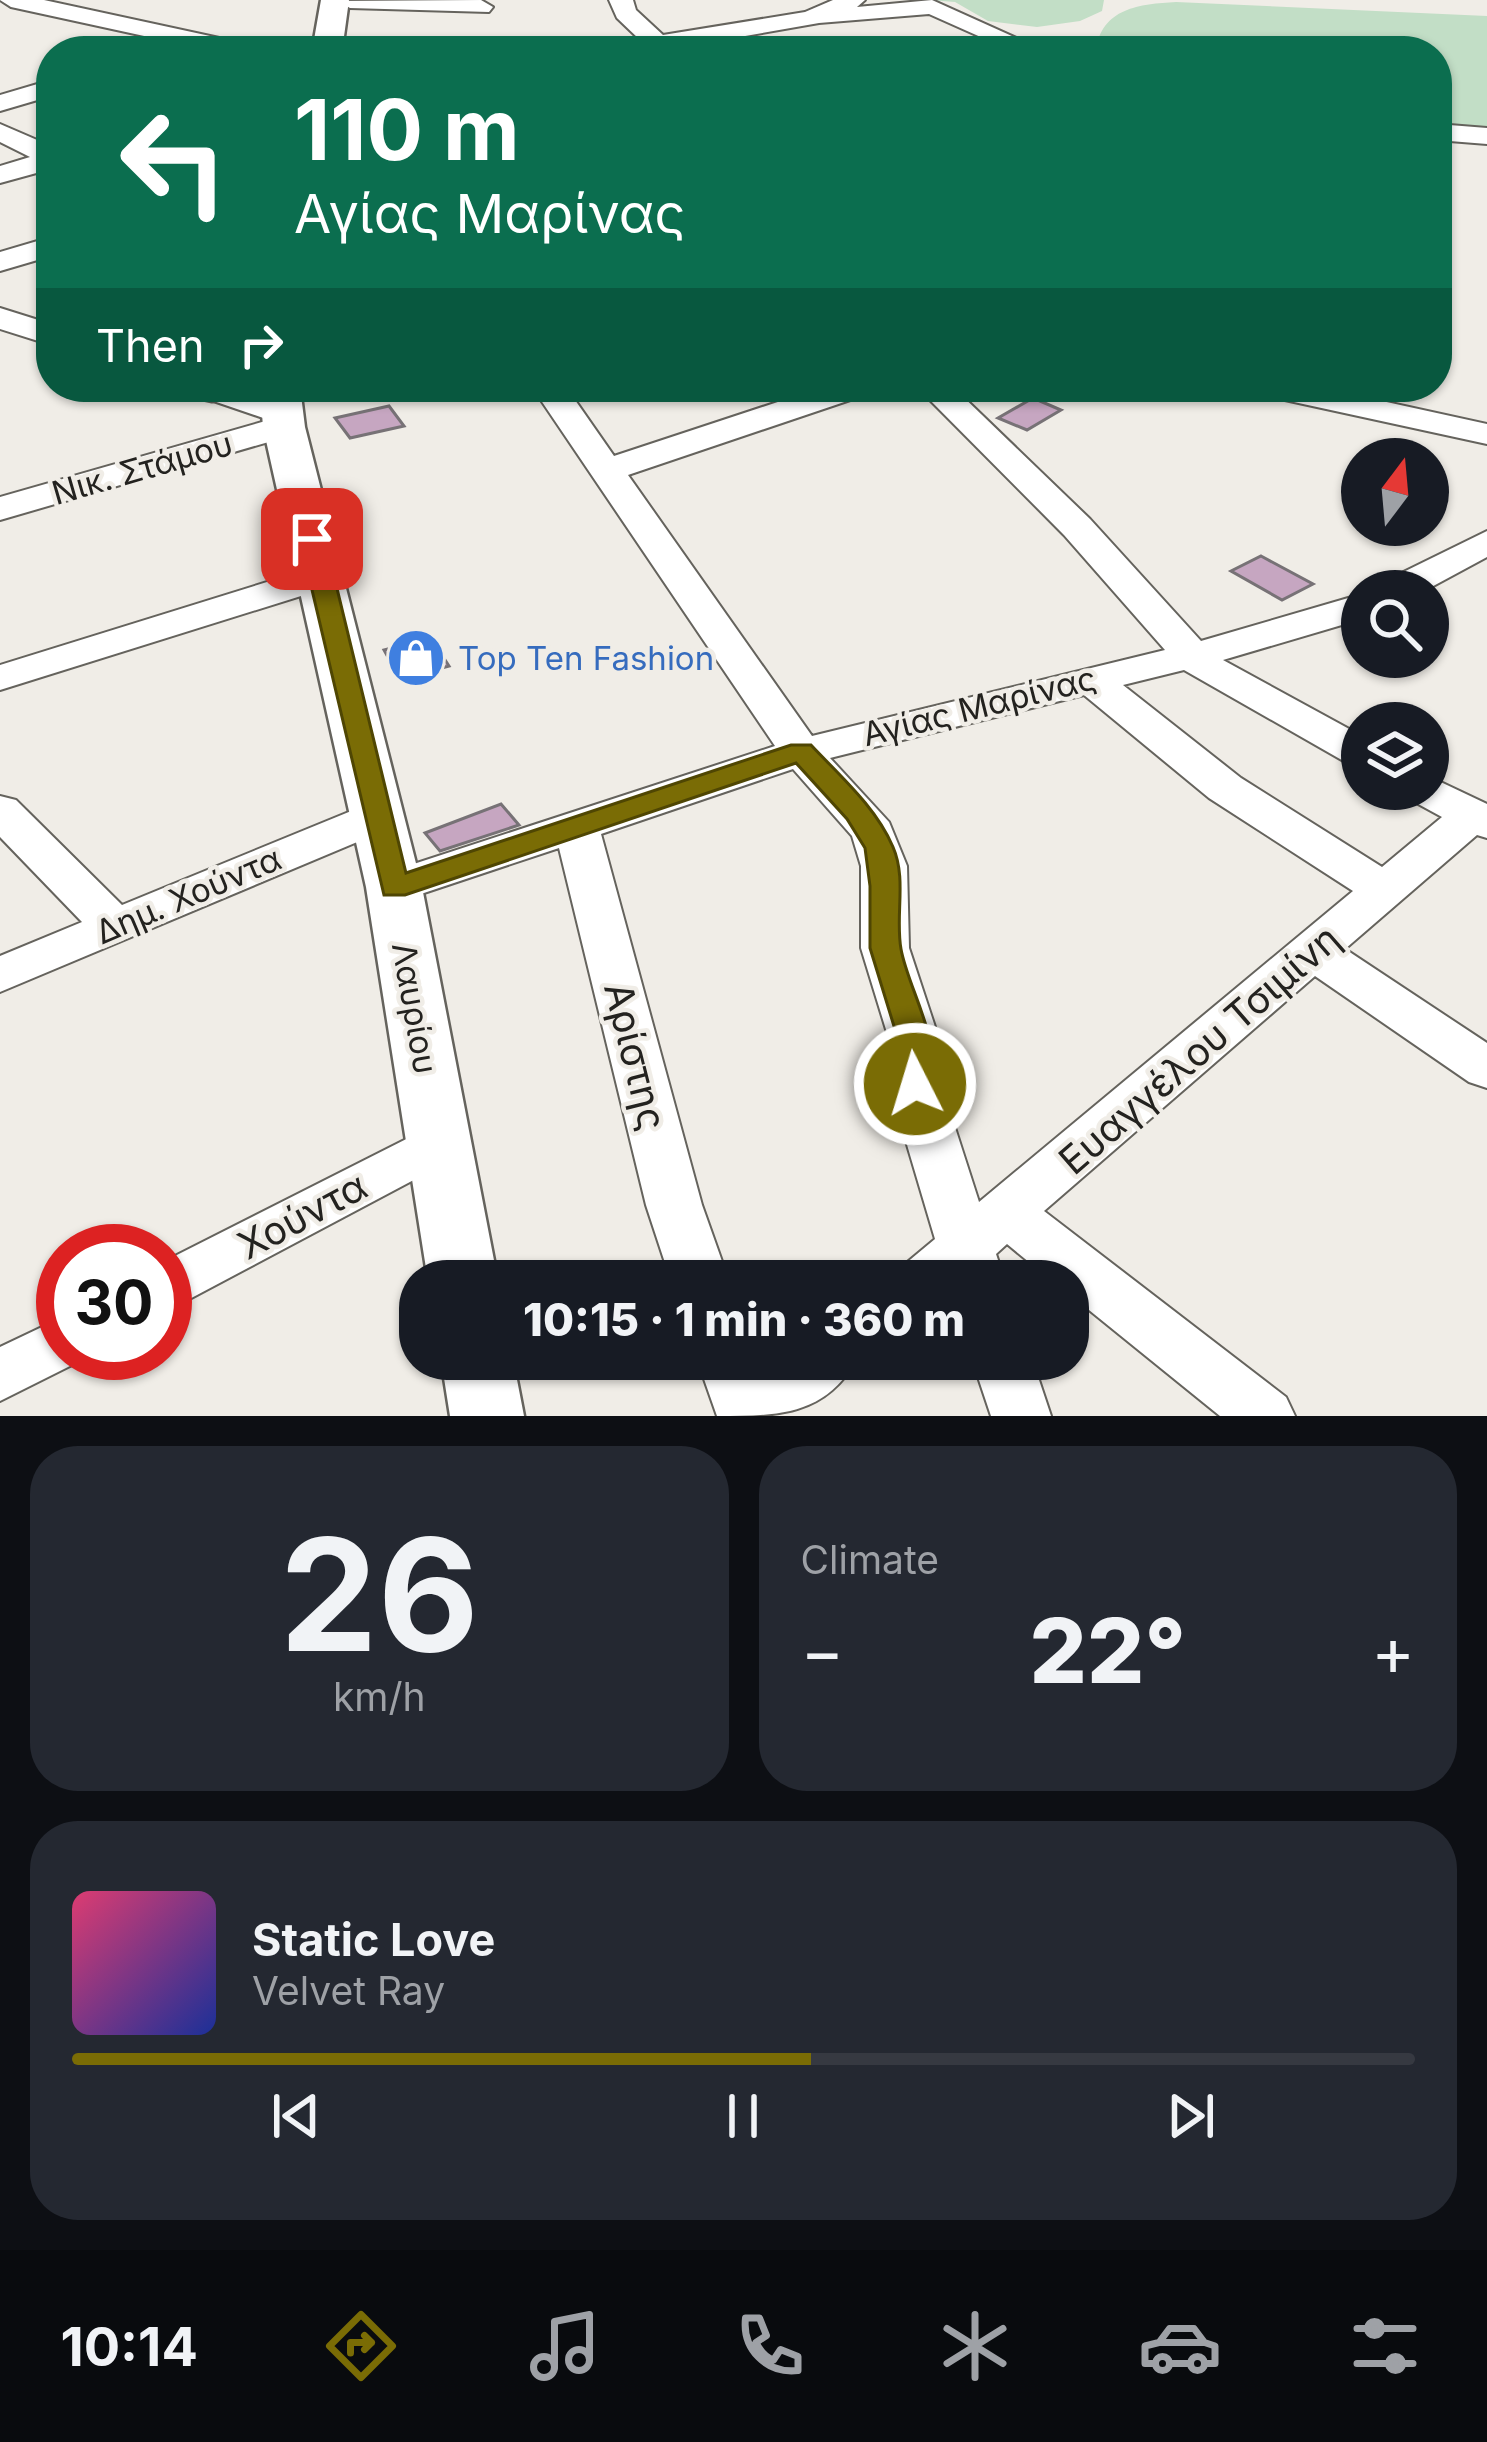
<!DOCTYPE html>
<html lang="en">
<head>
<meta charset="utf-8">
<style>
  :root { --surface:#171b24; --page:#242831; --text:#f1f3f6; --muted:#9ea1a6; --line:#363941; --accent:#7a6c05 }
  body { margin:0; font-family:Inter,sans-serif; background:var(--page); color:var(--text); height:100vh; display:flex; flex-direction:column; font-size:45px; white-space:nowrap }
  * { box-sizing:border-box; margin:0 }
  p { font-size:39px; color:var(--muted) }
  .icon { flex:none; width:66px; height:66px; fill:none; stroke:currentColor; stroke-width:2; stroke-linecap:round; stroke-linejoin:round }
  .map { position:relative; height:1416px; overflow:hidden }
  .panel { display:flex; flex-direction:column; gap:30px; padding:30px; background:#0d0f14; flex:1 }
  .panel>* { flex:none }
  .hud { position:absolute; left:36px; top:36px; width:1416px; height:366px; border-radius:48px; box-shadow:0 3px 9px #0004; background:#0b6e4f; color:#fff; overflow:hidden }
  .needle { width:78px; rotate:16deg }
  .tools { position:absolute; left:1341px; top:438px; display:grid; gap:24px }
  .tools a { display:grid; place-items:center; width:108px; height:108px; border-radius:50%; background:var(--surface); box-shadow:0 3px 9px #0004; font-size:60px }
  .speed { position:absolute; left:36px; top:1224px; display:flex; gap:24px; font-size:60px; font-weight:700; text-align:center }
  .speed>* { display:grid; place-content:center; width:156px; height:156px; border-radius:50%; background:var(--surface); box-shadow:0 3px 9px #0004; line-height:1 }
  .speed .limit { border:18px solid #d22; background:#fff; color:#111 }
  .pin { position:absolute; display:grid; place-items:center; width:102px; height:102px; color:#fff; margin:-51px; border-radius:24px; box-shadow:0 6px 18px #0006 }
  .me { position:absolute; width:132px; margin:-66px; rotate:355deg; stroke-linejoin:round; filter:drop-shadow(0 0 9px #0008) }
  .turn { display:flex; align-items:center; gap:42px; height:252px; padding:0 60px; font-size:54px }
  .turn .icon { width:156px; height:156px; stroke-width:2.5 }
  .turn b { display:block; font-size:84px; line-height:102px }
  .then { display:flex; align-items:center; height:114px; padding:0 60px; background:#0003; gap:24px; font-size:45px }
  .big { font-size:90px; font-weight:800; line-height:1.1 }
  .panel .widget { flex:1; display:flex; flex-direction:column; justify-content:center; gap:18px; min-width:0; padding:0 42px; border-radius:48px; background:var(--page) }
  .panel .dial { align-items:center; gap:0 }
  .dial b { font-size:156px; line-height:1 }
  .song { display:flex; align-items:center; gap:36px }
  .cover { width:144px; height:144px; border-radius:18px; background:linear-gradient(135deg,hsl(340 70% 55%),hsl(230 70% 35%)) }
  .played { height:12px; border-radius:6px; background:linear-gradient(90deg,var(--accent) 55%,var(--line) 55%) }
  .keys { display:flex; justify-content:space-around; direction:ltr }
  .heat { display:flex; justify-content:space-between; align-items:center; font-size:66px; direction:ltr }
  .panel .tiles { flex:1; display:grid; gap:30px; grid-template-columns:1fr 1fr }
  .widget:last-child { grid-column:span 2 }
  .trip { position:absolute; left:399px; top:1260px; width:690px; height:120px; border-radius:48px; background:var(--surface); box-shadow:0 3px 9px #0004; font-weight:800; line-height:120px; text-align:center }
  .menu { display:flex; height:192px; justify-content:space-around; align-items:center; background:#090b0e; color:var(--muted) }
  .menu .icon { width:84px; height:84px }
  .menu .active { color:var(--accent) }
  .menu b { font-size:54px; color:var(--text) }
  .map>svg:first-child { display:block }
  .green { fill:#c2dec6 }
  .building { fill:#c6a6c1; stroke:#777276; stroke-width:3 }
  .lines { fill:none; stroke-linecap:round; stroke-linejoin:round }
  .minor-casing { stroke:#65635d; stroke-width:4 }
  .major-casing { stroke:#65635d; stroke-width:5 }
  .minor { fill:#fff; fill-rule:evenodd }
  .major { fill:#fff; fill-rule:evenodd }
  .route { fill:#7a6c05; stroke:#4f4603; stroke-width:3 }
  .labels { text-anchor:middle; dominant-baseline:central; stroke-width:9; stroke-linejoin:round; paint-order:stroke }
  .street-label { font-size:33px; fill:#23221f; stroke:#f0ede7 }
  .shop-label { font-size:33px; fill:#366cbe; stroke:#f0ede7; text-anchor:start }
  .near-street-label { font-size:39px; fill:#23221f; stroke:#f0ede7 }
</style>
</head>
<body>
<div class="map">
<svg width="1487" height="1416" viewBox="0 0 1487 1416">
  <rect width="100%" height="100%" fill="#f0ede7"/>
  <path class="green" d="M929 0H1104L1102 11 1080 21 1037 27 988 21 955 2Z
    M1176 2 1487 16V130L1437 127V51H1096C1101 8 1140 4 1176 2Z"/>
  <path class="building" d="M1033 398 1061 410 1027 430 998 418Z
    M389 406 404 426 350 438 335 418Z
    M1261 556 1313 584 1282 600 1231 571Z
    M431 638 449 666 400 679 384 650Z
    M501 804 519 825 440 851 425 833Z"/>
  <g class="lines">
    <defs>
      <path id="minor" d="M0 0H44L247 44 259 51H213L11 7Z
        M481 0 493 7 489 12 350 8 338 1Z
        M609 0H633L636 10 663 35 805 12 833 0H865L857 7 932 0 1045 51H1012L929 14 819 23 659 51H601L604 46 639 39 617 18Z
        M51 80V96L0 111V95Z
        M0 124 51 146V169L0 183V166L30 157 0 142Z
        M1437 124 1487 128V144L1437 140Z
        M51 237V256L0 271V252Z
        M0 308 51 324V345L0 329Z
        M188 387H238L293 406 298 413 294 419 301 427 296 434 0 520V497L269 420 193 394Z
        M532 387H566L614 456 823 387H873L868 394 628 475 812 736 1165 650 1064 535 917 387H953L1090 519 1201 641 1362 594V619L1223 660 1362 736V767L1347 763 1184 670 1123 685 1241 778 1382 867 1442 817 1409 799 1403 789H1428V776L1487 804V838L1477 835 1345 949 1487 1043V1088L1469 1082 1315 976 1044 1211 1286 1397 1295 1416H1220L1068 1293V1281H1052L1007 1244 996 1254 1005 1281H896L905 1264 935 1239 889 1084 888 1036 861 948V866L852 836 793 769 601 834 702 1205 729 1281H671L646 1205 559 848 394 903 377 898 371 887 377 876 775 746ZM1084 695 1209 798 1353 891 979 1202 941 1084 938 1036 909 948 907 866 889 822 830 758Z
        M1254 387H1318L1487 424V444L1271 397Z
        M1487 531V557L1424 591H1376L1381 583Z
        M322 565 336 569 341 577 336 585 0 690V665Z
        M0 796 16 800 122 905 361 807 377 803 393 807 399 817 393 827 0 992V956L82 922 0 837Z
        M438 1123 457 1129 465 1143 457 1157 165 1312V1261Z
        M63 1317V1353H87L84 1359 0 1401V1347Z
        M697 1359H757L763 1375 783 1359H857C825 1416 778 1416 717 1416Z
        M972 1359H1032L1051 1416H991Z"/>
      <path id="major" d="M321 0H349L342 51H312Z
        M193 387H244L238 396 212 401 198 398Z
        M260 387H300L305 427 422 887 498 1281H428L366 887 263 427Z
        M441 1359H513L524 1416H450Z"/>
    </defs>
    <use href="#minor" class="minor-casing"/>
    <use href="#major" class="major-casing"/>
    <use href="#minor" class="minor"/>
    <use href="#major" class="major"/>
  </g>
  <path class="route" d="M312 532 325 539 406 873 791 745H811C840 776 876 807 893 847 907 879 895 916 901 949 908 990 949 1053 927 1093L915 1097 903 1093 898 1084 897 1036 870 948V886L865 848 847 819 796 763 405 895H384L300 539Z"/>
  <defs>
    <symbol id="shop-disc" viewBox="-11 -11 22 22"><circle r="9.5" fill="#3f7fe0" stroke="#f0ede7"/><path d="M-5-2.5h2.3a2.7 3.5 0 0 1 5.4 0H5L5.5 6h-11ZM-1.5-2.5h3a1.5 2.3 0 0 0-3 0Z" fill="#fff"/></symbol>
  </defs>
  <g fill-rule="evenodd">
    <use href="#shop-disc" x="383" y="625" width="66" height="66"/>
  </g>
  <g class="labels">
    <g class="street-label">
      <text transform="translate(142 468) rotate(-16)">Νικ. Στάμου</text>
      <text transform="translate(979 706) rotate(-14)">Αγίας Μαρίνας</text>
      <text transform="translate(188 895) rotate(-23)">Δημ. Χούντα</text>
      <text transform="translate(415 1008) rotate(80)">Λαυρίου</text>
    </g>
    <g class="shop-label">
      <text x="458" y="658">Top Ten Fashion</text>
    </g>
    <g class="near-street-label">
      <text transform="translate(1199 1049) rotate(-41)">Ευαγγέλου Τσιμίνη</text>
      <text transform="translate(636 1056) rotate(76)">Αρίστης</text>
      <text transform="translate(302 1215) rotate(-28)">Χούντα</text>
    </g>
  </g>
</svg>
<div class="tools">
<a><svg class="needle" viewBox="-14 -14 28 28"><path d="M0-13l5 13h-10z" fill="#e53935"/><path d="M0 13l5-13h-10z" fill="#9ea1a6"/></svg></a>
<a><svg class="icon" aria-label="search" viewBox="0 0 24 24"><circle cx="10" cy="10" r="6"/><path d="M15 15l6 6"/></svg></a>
<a><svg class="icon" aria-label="layers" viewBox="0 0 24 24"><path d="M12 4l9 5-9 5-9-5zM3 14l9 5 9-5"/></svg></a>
</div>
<div class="speed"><div class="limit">30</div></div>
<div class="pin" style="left:312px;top:539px;background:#d93025"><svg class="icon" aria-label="arrive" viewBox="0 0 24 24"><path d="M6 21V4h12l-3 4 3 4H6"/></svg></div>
<svg class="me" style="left:915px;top:1084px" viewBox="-20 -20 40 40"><circle r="17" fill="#7a6c05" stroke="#fff" stroke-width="3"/><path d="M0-11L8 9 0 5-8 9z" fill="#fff"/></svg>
<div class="trip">10:15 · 1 min · 360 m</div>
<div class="hud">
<div class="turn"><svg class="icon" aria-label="left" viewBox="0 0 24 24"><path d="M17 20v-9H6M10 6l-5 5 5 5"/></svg><div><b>110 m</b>Αγίας Μαρίνας</div></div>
<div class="then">Then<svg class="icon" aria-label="right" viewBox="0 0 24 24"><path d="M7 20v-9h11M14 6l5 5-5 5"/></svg></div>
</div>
</div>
<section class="panel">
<div class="tiles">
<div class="widget dial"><b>26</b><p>km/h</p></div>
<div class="widget"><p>Climate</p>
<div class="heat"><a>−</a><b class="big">22°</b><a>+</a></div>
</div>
<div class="widget">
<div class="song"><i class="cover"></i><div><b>Static Love</b><p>Velvet Ray</p></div></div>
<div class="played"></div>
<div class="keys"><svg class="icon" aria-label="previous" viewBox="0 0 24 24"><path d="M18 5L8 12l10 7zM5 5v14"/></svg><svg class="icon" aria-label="pause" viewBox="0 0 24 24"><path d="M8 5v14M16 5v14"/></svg><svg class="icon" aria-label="next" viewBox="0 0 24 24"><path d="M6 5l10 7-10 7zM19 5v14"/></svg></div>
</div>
</div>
</section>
<nav class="menu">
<b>10:14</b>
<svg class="icon active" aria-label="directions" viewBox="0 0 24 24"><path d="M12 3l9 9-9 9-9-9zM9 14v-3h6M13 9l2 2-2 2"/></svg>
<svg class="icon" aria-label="music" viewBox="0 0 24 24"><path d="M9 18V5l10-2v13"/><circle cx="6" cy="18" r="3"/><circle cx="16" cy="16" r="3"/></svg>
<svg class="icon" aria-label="phone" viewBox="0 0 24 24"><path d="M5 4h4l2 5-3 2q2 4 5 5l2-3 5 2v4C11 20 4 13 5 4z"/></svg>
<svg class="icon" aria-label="climate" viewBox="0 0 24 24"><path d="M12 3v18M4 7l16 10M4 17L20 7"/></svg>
<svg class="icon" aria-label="car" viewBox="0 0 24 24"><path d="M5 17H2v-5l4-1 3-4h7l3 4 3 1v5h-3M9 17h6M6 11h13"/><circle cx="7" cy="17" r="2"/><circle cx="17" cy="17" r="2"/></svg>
<svg class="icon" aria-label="filters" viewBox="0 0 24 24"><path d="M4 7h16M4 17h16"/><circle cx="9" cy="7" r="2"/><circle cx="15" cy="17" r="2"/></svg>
</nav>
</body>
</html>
